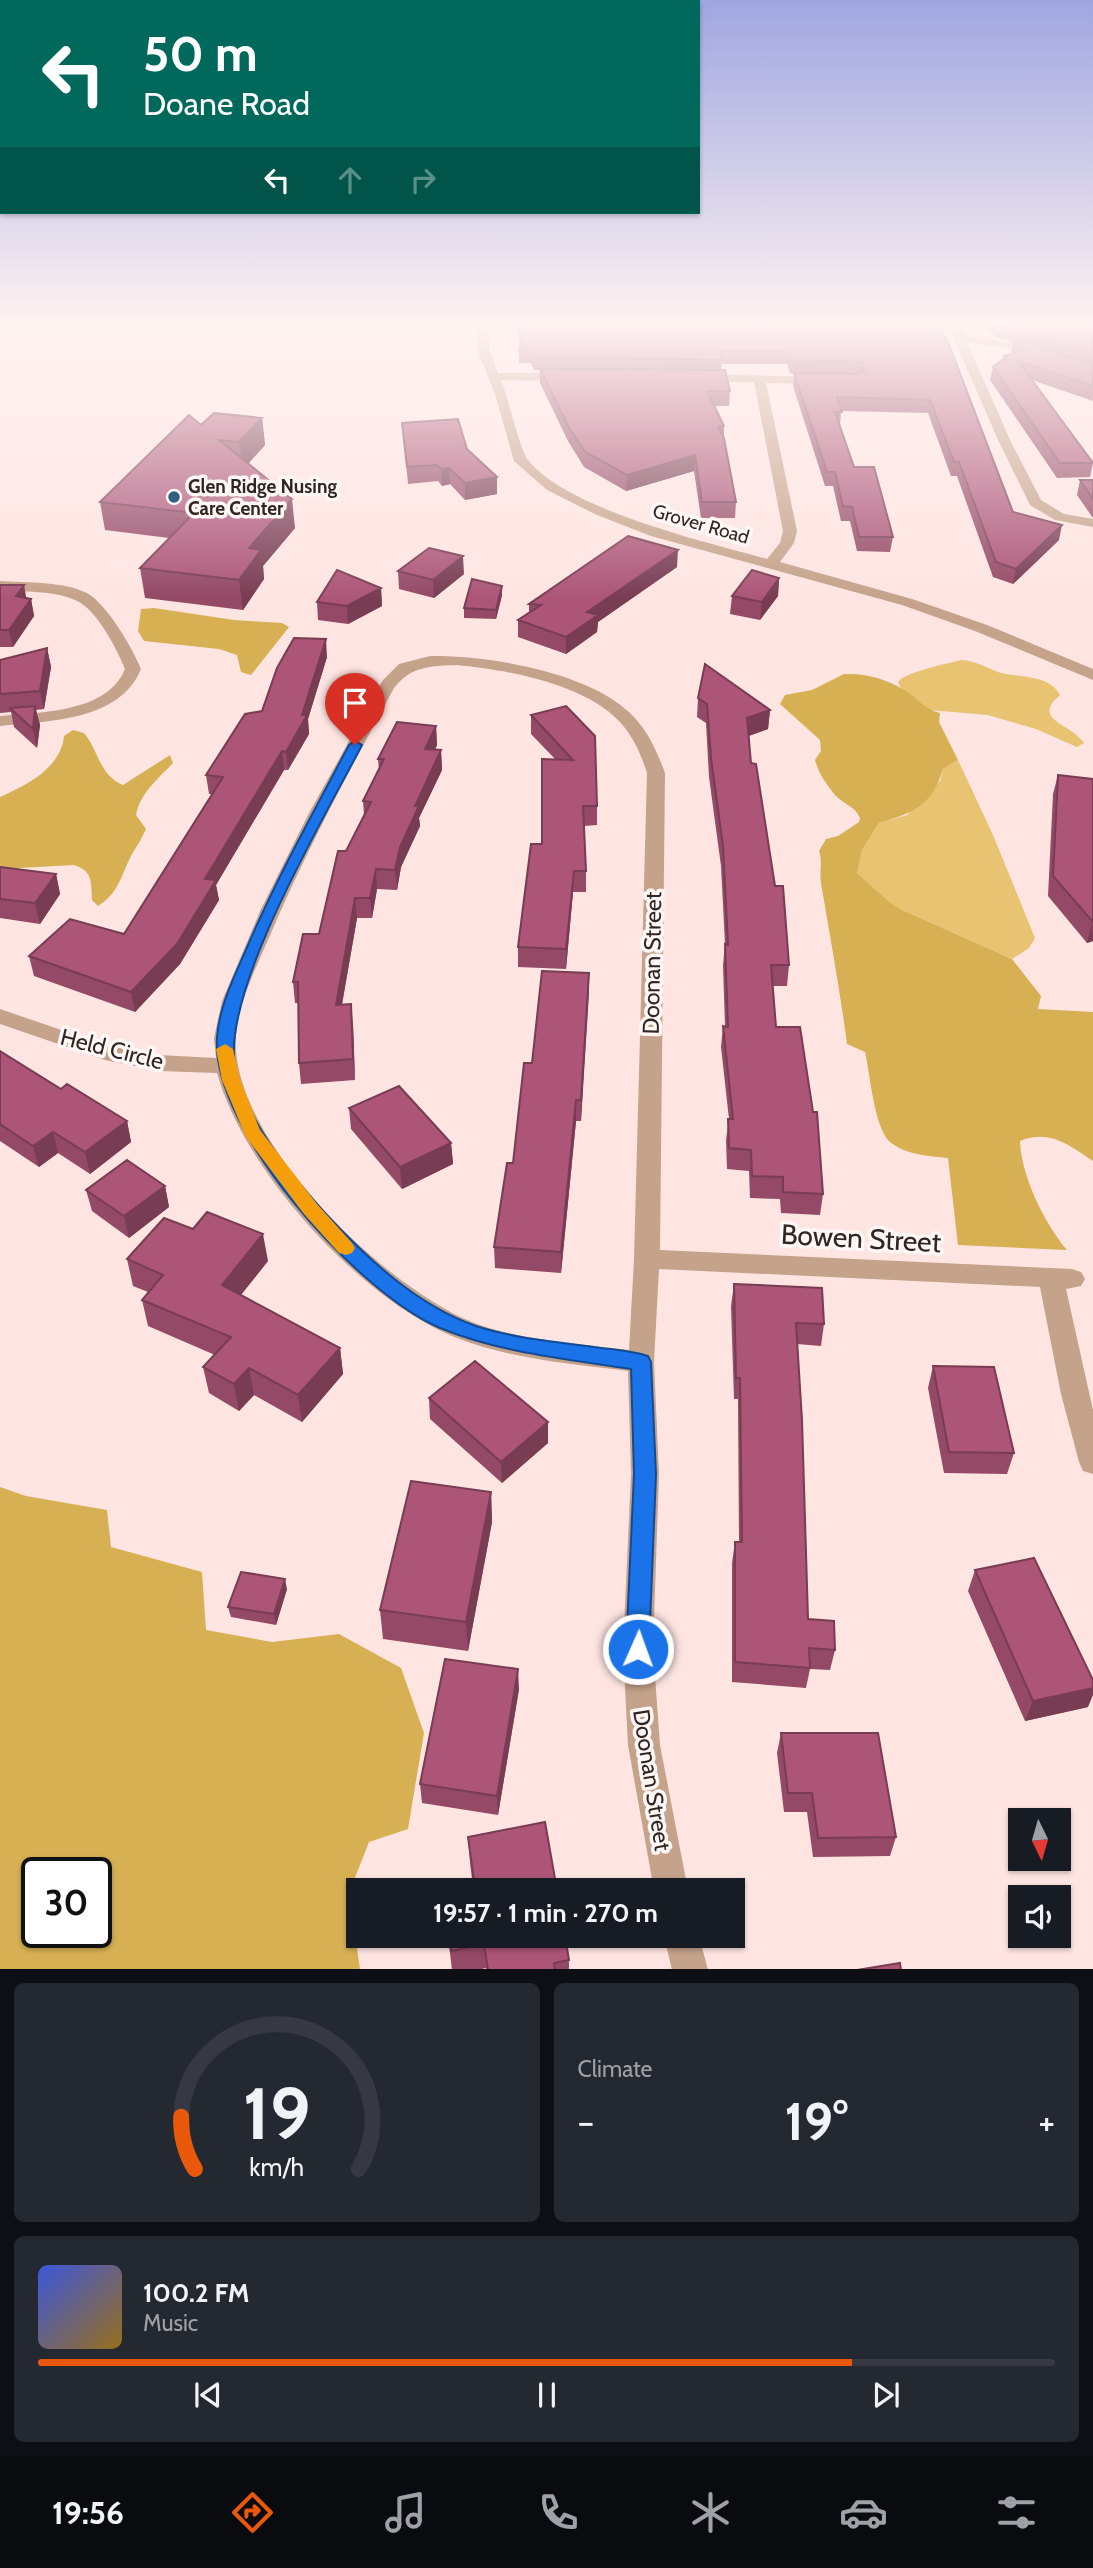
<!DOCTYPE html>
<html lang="en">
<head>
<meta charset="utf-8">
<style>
  :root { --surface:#171b24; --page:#242831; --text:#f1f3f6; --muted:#9ea1a6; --line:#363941; --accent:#ea580c }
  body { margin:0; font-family:Cabin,sans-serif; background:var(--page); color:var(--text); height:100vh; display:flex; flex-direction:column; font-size:26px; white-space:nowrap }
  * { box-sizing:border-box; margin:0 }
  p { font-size:23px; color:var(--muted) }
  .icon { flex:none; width:38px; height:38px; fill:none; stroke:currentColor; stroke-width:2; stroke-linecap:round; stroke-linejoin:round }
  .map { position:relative; height:1969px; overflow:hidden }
  .sheet { display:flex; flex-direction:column; gap:14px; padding:14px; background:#0d0f14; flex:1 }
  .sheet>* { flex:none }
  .banner { position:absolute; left:0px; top:0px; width:700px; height:214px; box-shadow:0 2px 5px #0004; background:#00695c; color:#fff; overflow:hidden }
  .needle { width:46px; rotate:175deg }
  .tools { position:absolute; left:1008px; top:1808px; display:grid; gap:14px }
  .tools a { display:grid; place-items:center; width:63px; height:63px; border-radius:0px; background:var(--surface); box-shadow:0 2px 5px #0004; font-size:35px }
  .speed { position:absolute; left:21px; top:1857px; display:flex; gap:14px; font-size:35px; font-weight:700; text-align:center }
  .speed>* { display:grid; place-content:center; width:91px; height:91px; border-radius:50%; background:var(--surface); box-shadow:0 2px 5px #0004; line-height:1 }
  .speed .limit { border:4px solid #111; border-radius:10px; background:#fff; color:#111 }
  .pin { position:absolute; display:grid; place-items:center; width:60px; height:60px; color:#fff; margin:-72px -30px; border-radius:50% 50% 50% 0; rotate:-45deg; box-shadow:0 0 7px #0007 }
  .pin .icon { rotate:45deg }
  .me { position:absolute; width:77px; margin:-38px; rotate:2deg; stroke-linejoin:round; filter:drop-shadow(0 0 5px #0008) }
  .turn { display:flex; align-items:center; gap:24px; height:147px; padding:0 28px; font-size:32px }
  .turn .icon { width:91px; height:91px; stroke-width:2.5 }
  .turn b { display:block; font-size:49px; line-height:60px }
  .lanes { display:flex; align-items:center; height:66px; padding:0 28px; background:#0003; justify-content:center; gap:35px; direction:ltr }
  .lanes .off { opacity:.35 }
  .big { font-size:52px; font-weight:700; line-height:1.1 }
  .sheet .widget { flex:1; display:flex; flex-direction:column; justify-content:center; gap:10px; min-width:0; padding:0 24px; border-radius:10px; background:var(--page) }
  .sheet .dial { align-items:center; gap:0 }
  .dial svg { height:182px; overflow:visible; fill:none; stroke:var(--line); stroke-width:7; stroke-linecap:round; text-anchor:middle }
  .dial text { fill:var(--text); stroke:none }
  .song { display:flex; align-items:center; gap:21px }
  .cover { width:84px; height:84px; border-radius:10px; background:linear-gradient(135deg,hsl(230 70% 55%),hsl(40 70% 35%)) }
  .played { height:7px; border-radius:4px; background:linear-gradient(90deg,var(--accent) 80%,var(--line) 80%) }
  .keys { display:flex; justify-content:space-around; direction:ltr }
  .heat { display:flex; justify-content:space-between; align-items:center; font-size:38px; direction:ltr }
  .sheet .tiles { flex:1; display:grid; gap:14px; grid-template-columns:1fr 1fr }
  .widget:last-child { grid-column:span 2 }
  .trip { position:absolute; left:346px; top:1878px; width:399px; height:70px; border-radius:0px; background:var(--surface); box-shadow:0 2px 5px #0004; font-weight:700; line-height:70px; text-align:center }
  .menu { display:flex; height:112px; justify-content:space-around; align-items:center; background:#090b0e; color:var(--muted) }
  .menu .icon { width:49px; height:49px }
  .menu .selected { color:var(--accent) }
  .menu b { font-size:32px; color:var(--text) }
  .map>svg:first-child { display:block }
  .green { fill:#e8c371 }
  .forest { fill:#d8b054; fill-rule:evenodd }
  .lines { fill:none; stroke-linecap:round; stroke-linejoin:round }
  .street { fill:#c5a28a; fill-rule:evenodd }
  .wall { fill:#944966 }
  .shaded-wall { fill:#783c53 }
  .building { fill:#ac5577; stroke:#783c53; stroke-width:2 }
  .route { fill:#1a73e8; stroke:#114b97; stroke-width:2 }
  .slow { fill:#f59e0b }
  .poi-dot { fill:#30607f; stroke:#fdf7f6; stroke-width:2.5 }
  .labels { text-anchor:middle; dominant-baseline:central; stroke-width:7; stroke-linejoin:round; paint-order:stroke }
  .far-poi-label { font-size:19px; font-weight:bold; fill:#302523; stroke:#fdf7f6; text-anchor:start }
  .far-street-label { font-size:19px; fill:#302523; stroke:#fdf7f6 }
  .street-label { font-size:23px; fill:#302523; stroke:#fdf7f6 }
  .near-street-label { font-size:28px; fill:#302523; stroke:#fdf7f6 }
</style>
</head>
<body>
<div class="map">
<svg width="1093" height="1970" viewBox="0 0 1093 1970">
  <rect width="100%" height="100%" fill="#fee5e2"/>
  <path class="green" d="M961 660C976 661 985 667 998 672 1018 678 1049 674 1060 695 1031 720 1069 722 1084 743L1077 747 1036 729 988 715 929 710 901 688 898 682C905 672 946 664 961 660Z
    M958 760 993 835 1035 938 1029 948 1012 959 900 909 889 903 857 873 862 850 879 823 907 815 940 781 943 769Z"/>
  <path class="forest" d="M154 608 234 620 282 623 289 627 251 675 241 672 237 655 219 649 144 641 138 631 141 609Z
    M844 674C866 673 883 678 903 689 916 697 924 709 940 713L939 722 958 760 943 769C932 806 913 813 879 823L862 850 857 873 889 902 900 909 1012 959 1041 996 1038 1009 1093 1012V1161C1069 1145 1049 1129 1020 1141 1021 1176 1045 1224 1067 1250L958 1245 948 1158C929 1156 906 1155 890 1142 874 1128 870 1073 865 1052L847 1044C840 990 830 937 821 883 819 872 823 862 819 851L826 839 838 836 859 822 860 818C855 806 843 804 835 795 826 784 819 774 815 760L821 751 820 740 780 704 785 695 812 690Z
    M73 730 84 733C99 751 99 775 123 785L170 755 173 763C159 778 140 793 136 815L146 829C142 838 137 846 132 854 121 875 119 893 98 906L92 900C91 882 93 871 74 865L0 869V797C27 785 61 768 64 736Z
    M0 1487 26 1496 107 1510 111 1547 202 1572 206 1630 272 1642 339 1634 401 1668 424 1733 408 1829 369 1842 349 1893 360 1969H0ZM96 1872V1932H37V1872Z"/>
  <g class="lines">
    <path class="street" d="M477 323H489V349L498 373H567L573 377 567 381 501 380C508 397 520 450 528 460 568 510 706 542 767 559L780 543 783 531 754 382H701L695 378 701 374 826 377V383L822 384 766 383 797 531 794 543 780 562 912 599 987 625 1093 669V680L975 631 902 605 651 536 597 515 547 490 514 461 495 394 477 349Z
      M947 323H959L964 335 1009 342 1093 367V375L1007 348 967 342 1010 440 1041 500 1064 514 1093 519V527L1055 520 1030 505 998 440Z
      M0 581C27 583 62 581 87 593 107 604 133 649 141 669 120 721 48 721 0 726V716C41 712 107 713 125 669 117 649 96 608 75 600 52 590 24 592 0 591Z
      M430 656C487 655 588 672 630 713 647 729 657 751 665 773L660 1250 1072 1269 1081 1272 1085 1279 1081 1286 1066 1289 1093 1410V1474L1083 1471 1079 1462 1061 1394 1040 1287 659 1269 654 1362 659 1474 653 1649 660 1745 688 1890H654L628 1745 623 1649 631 1474 628 1371C570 1364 511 1359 457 1338 362 1301 244 1171 217 1073L159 1071 105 1060 0 1024V1009L108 1046 159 1055 216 1058 214 1038 222 1001 261 909 309 813 383 680 399 664ZM457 665C507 670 582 683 619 721 633 736 641 754 647 773L634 1259 629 1350C577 1343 521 1341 472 1322 384 1287 228 1137 236 1035 239 1002 255 970 268 940 305 853 349 771 394 688 411 666 431 666 457 665Z
      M664 1936H699L708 1970H672Z"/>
  </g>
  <path class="wall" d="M937 323 1013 512 1059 540 1013 584 993 577 957 476H951L928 413 841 411 840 426 854 467 893 537 890 552 857 551 850 521H841L833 486H825L793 386 794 374 790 373 787 364H722L721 370 730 391 729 406H714L724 426V437L736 502 735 518H701L694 471 626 491 584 467 568 441 540 383V370H534L531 363H519V350L520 345H519V333Z
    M981 323H1093V401L1032 380 1093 463 1090 477 1057 478 990 380 993 367 1003 359 1004 356 1012 353 1011 352 1013 342 996 337Z
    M262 418 265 445 248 464 295 528 263 566 264 579 243 610 145 598 140 568 169 538 105 530 100 502 201 425Z
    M402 423 467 449 497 477V494L465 500 450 484 442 486 438 481 408 484Z
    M1080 480H1093V518L1077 495Z
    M677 567 598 622 597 632 566 654 518 637V620L529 612V604Z
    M398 571 464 574 434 598 399 589Z
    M779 578 778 596 760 620 730 614 732 596Z
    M0 585 26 598 31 599 34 616 13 647H0Z
    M381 588 382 606 348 624 318 620 317 602Z
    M502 595 496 619 464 618V608Z
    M47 648 51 667 44 709 36 710 40 725 37 748 14 727 11 712 0 713V660Z
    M327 657 308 719 309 734 288 770H284L216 885 219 900 180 964 135 1012 34 976 29 956 124 934 212 794H209L206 775 262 711Z
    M698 698 770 710 768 729 749 736 751 763 789 965 787 986H773L776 1027 823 1194 820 1215 781 1213 780 1199 750 1198 749 1171 727 1169 726 1140 729 1119 721 1047 723 1026H725L723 965 725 944 721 866 709 777 706 723 697 717Z
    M566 706 597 806V825L584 826 586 871V892H573L566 969 518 967V947L542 844 555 759 531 734V715Z
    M436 726 437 745 435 750H441L442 770 419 818 420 826 401 867 397 890 377 889 372 918H357L342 1005 353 1025 355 1080 301 1084 299 1063 298 1003H295L293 982 319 934 346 851 364 815 363 801 379 770 378 759Z
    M1058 775 1093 779V941L1087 943 1048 896 1053 794Z
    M0 867 56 874 60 894 40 924 0 918Z
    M589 973 581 1121H576L561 1273 495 1268 494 1247 513 1163 532 1063Z
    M0 1051 61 1089 127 1121 131 1142 90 1174 58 1153 39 1167 0 1141Z
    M349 1108 451 1143 453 1164 402 1189 351 1129Z
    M165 1186 169 1207 129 1238 92 1211 86 1190Z
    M127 1259 268 1261 241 1295 340 1348 343 1374 302 1422 254 1395 239 1411 209 1393 203 1367 215 1355 148 1326 142 1300 148 1292 133 1286Z
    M734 1284 824 1324 821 1346 797 1344 808 1619 835 1650 830 1670 810 1669 806 1688 732 1682V1563L735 1542H739L738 1399H734L731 1306Z
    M933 1366 1014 1453 1007 1474 944 1473 928 1388Z
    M429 1398 548 1422V1443L502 1483 430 1419Z
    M491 1492 492 1522 468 1651 383 1639 380 1610Z
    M975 1570 1088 1707 1025 1721 968 1591Z
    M287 1589 276 1625 231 1617 228 1607Z
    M519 1689 498 1815 422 1803 420 1784Z
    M781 1733 896 1837 890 1856 813 1857 807 1812H784L777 1753Z
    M468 1837 557 1890 473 1887 470 1862Z
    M448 1936H565L569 1960V1970H486V1968L478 1970H452Z"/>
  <path class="shaded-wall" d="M262 418 265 445 243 469 239 442Z
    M695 455 694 471 626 491 627 475Z
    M449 468 450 484 442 486 441 469Z
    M497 477V494L465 500V483Z
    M292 499 295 528 263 566 264 579 243 610 239 580 249 548Z
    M1062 525 1059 540 1013 584 1016 569Z
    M678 550 677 567 598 622 597 632 566 654V637L587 612Z
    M463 556 464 574 434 598 433 580Z
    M779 578 778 596 760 620 762 602Z
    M24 585 27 602 16 596Z
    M502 586V595L496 619V610Z
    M381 588 382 606 348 624 347 606Z
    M31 599 34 616 13 647 9 630Z
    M326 639 327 657 308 719 309 734 288 770 286 752 302 715Z
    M47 648 51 667 44 709 40 691Z
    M35 706 40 725 37 748 33 729Z
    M770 710 768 729 745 737 747 718Z
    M436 726 437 745 426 768 425 749Z
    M441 750 442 770 419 818 420 826 401 867 397 890 395 870 400 847 415 806Z
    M282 751 284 770 216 885 219 900 180 964 135 1012 131 992 205 879Z
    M376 869 377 889 372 918 370 898Z
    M574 871 573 892 566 969V949Z
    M56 874 60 894 40 924 35 903Z
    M355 898 357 918 338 1026 336 1005Z
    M1092 922 1093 941 1087 943Z
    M589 973V993L581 1121V1100Z
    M351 1004 353 1025 355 1080 353 1059Z
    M576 1100V1121L561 1273V1252Z
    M127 1121 131 1142 90 1174 85 1152Z
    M53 1132 58 1153 39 1167 33 1146Z
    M451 1143 453 1164 402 1189 400 1167Z
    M165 1186 169 1207 129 1238 124 1216Z
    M263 1234 268 1261 227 1312 222 1285Z
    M340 1348 343 1374 302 1422 298 1395Z
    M249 1368 254 1395 239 1411 234 1384Z
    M548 1422V1443L502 1483 501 1462Z
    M491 1492 492 1522 468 1651 466 1622Z
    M285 1579 287 1589 276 1625 274 1614Z
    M518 1669 519 1689 498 1815 497 1796Z
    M1093 1688V1695L1088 1707 1025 1721 1033 1701Z"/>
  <path class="building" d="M520 323H937L948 342 1013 512 1062 525 1016 569 996 562 959 462H954L930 400 837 397 842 412H835L854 467H874L893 537H859L852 507 843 506 835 472H827L794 373 858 374 864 372 863 362 791 360 788 351H720L722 360 534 357 530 351 519 350 524 333H519Z
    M996 323H1093V351L998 324Z
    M1013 339 1093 364V386L1018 361 1093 463H1060L993 367 1006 357 1004 356 1024 349Z
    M540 369 725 370 730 391H707L724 426 718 427 724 438 736 502H702L695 455 627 475 585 452 568 426Z
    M214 413 262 418 239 442 219 440 292 499 249 548 261 550 239 580 140 568 194 513 100 502 189 415 201 425Z
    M458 419 467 449 497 477 465 483 449 468 441 469 437 465 407 467 402 423Z
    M1080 480H1093V499Z
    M628 536 678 550 587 612 598 615 566 637 518 620 541 605 529 604Z
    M429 548 463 556 433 580 398 571Z
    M337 570 381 588 347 606 317 602Z
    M752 570 779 578 762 602 732 596Z
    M472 579 502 586 496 610 464 608Z
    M0 585H24L16 596 31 599 9 630H0Z
    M294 638 326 639 302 715H307L286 752 282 751 205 879 216 880 177 944 131 992 29 956 70 919 124 934 223 777 206 775 245 714 262 711 277 668Z
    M47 648 40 691 0 694V660Z
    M705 664 770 710 747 718 751 763 756 764 775 886H783L789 965H771L776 1027H800L813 1112H817L823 1194 783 1192V1177L752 1176 751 1150 729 1148 728 1119H733L723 1026 728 1027 725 944 728 945 723 846 711 758 707 704 698 698Z
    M35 706 33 729 10 708Z
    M566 706 595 736 597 806H583L586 871H574L566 949 518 947 531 844H542V759L573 760 531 715Z
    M397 722 436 726 425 749 441 750 415 806H419L400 847 395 870 376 869 370 898H355L336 1005 351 1004 353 1059 299 1063 298 982H293L303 934H319L338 851H346L371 802 363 801 384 759H378Z
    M1058 775 1093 779V922L1053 876Z
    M0 867 56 874 35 903 0 899Z
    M542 971 589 973 581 1100H576L561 1252 494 1247 507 1163H513L524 1063H532Z
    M0 1051 61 1089 67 1084 127 1121 85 1152 53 1132 33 1146 0 1124Z
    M399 1086 451 1143 400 1167 349 1108Z
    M127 1160 165 1186 124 1216 86 1190Z
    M207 1212 263 1234 222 1285 340 1348 298 1395 249 1368 234 1384 203 1367 231 1337 142 1300 163 1275 127 1259 164 1218 193 1229Z
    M734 1284 822 1288 824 1324 796 1323 802 1420 808 1619 834 1621 835 1650 809 1648 810 1668 735 1662V1542H742L740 1378H736Z
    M475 1361 548 1422 501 1462 429 1398Z
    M933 1366 994 1367 1014 1453 949 1452Z
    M411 1481 491 1492 466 1622 380 1610Z
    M1034 1558 1093 1680V1688L1033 1701 975 1570Z
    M241 1572 285 1579 274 1614 228 1607Z
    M445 1659 518 1669 497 1796 420 1784Z
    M781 1733H878L896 1837 818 1838 812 1793H788Z
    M545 1822 557 1890H459L475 1887 468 1837Z
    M449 1936H565L569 1960 554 1963 555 1970H488L484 1944 451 1951Z
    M900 1963 901 1970H857Z"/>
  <linearGradient id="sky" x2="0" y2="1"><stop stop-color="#a0a6e0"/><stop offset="0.54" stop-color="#fff3f2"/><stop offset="1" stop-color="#fff3f2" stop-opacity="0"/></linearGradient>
  <rect width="1093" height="599" fill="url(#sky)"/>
  <path class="route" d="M355 741 362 745C325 817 222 989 235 1066 244 1118 290 1174 325 1213 367 1258 416 1305 476 1326 516 1339 560 1342 601 1348 617 1350 633 1351 648 1356L651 1362 656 1474 649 1649 646 1657 638 1660 629 1657 626 1649 634 1474 631 1369C567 1359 501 1353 440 1328 359 1294 210 1130 217 1037 219 1008 233 979 245 952 275 881 313 813 349 745Z"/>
  <path class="slow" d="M225 1044 233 1049 240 1080 260 1130 317 1204 352 1243 355 1248 352 1253 346 1255 339 1253 304 1214 246 1137 222 1080 216 1049Z"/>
  <circle class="poi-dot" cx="174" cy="497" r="7"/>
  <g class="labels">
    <g class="far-poi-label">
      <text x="188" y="486">Glen Ridge Nusing<tspan x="188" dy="22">Care Center</tspan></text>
    </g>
    <g class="far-street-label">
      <text transform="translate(701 524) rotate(16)">Grover Road</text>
    </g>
    <g class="street-label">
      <text transform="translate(652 963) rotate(-89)">Doonan Street</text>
      <text transform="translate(112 1049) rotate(14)">Held Circle</text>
      <text transform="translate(652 1780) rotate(81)">Doonan Street</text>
    </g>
    <g class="near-street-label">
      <text transform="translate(861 1238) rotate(3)">Bowen Street</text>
    </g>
  </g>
</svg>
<div class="tools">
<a><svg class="needle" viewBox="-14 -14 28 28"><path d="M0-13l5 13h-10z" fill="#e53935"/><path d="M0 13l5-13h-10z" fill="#9ea1a6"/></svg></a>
<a><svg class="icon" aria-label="sound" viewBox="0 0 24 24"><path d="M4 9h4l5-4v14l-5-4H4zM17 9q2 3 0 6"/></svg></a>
</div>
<div class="speed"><div class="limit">30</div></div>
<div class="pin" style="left:355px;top:745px;background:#d93025"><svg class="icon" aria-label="arrive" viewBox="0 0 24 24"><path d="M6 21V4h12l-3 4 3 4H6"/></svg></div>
<svg class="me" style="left:638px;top:1649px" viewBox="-20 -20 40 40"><circle r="17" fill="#1a73e8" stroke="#fff" stroke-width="3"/><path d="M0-11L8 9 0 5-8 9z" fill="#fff"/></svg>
<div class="trip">19:57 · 1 min · 270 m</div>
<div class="banner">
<div class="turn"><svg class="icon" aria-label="left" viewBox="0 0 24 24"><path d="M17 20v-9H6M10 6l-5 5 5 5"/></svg><div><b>50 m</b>Doane Road</div></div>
<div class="lanes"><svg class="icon" aria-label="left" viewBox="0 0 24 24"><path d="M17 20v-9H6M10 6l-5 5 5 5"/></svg><svg class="icon off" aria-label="ahead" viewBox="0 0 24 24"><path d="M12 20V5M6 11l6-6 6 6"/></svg><svg class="icon off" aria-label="right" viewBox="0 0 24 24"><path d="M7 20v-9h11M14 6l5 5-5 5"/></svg></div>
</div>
</div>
<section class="sheet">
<div class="tiles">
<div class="widget dial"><svg viewBox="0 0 100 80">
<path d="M14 69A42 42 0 1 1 86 69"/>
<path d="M14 69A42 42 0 0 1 8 46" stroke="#ea580c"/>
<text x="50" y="56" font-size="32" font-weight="700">19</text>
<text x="50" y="72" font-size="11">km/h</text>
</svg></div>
<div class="widget"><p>Climate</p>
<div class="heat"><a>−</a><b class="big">19°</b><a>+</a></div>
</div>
<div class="widget">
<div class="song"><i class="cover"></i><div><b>100.2 FM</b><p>Music</p></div></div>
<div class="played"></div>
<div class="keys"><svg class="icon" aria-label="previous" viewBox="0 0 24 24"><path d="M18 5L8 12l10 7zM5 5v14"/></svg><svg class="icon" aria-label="pause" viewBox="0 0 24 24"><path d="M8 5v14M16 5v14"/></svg><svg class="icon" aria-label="next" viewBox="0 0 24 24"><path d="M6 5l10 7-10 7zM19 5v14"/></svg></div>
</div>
</div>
</section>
<nav class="menu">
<b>19:56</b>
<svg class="icon selected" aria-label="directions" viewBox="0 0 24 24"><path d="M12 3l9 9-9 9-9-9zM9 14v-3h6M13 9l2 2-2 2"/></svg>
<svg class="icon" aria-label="music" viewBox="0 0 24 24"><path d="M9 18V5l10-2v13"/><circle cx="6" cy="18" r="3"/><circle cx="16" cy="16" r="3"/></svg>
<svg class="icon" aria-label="phone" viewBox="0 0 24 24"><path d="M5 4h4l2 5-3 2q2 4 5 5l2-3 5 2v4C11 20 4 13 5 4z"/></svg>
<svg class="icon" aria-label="climate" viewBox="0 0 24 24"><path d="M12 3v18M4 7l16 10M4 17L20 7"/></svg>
<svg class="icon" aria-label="car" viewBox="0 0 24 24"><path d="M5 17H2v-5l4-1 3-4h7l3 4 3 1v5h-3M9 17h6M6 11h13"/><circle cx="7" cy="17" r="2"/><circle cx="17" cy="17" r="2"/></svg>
<svg class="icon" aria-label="filters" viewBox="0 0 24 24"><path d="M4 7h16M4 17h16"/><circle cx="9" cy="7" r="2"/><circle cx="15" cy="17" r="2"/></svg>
</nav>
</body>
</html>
